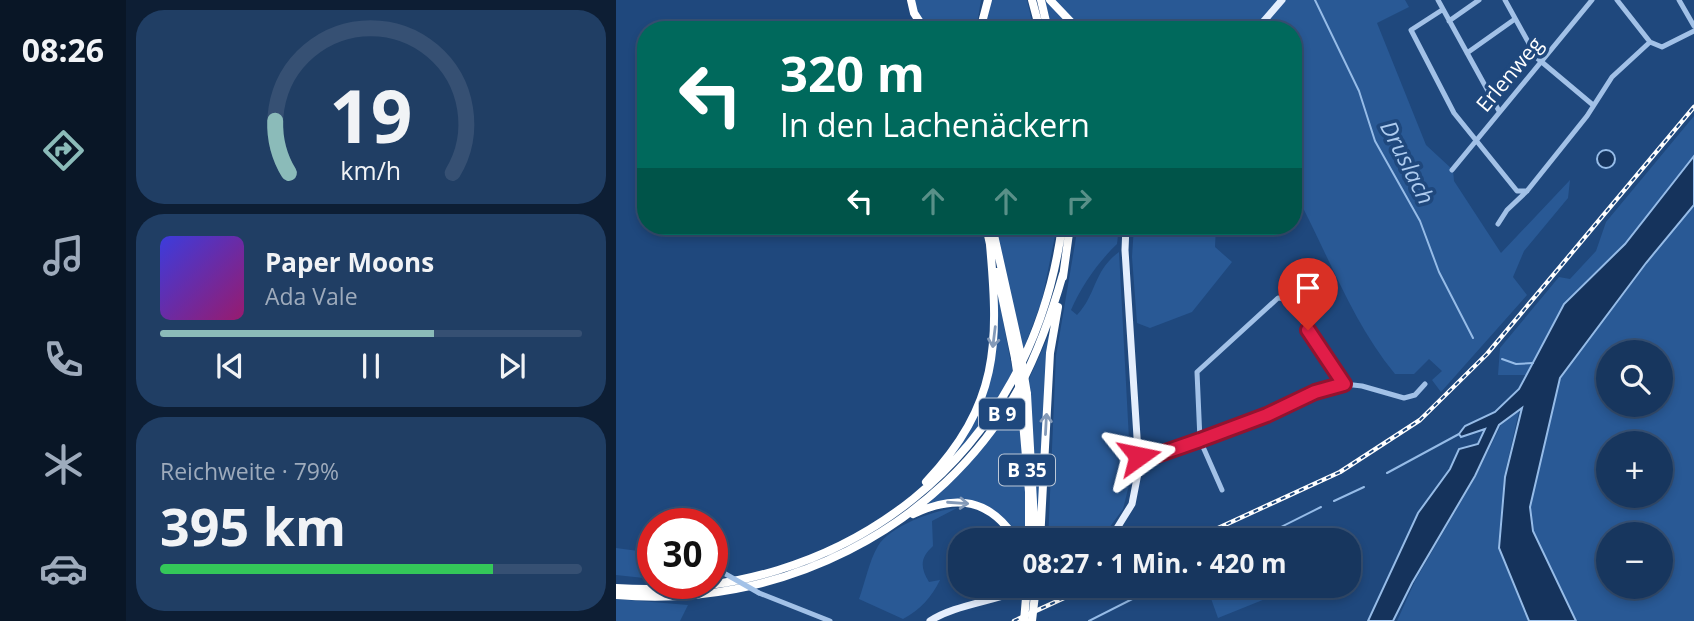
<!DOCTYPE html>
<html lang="de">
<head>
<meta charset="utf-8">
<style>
  :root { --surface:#17365e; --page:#203e64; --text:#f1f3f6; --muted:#9eabbc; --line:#365073; --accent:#8bbbb9 }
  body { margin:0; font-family:"Open Sans",sans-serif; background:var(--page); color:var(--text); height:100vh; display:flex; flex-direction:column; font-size:26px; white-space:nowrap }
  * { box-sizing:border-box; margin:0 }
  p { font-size:23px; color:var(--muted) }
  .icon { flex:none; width:38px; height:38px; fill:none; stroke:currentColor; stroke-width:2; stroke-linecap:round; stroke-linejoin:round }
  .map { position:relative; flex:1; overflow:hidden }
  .details { display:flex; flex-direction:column; gap:10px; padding:10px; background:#0d1e34; width:490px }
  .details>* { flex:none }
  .guide { position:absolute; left:21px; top:21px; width:665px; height:214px; border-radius:28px; box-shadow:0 4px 10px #0003,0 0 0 2px var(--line); background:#00695c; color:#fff; overflow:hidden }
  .tools { position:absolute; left:980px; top:340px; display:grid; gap:14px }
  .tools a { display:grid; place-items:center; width:77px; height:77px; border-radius:50%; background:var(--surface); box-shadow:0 4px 10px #0003,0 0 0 2px var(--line); font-size:35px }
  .speed { position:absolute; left:21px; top:508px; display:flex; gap:14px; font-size:35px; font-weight:700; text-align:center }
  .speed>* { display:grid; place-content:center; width:91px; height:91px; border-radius:50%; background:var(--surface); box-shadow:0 4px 10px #0003,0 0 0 2px var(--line); line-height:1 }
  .speed .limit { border:10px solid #d22; background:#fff; color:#111 }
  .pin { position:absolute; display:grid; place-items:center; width:60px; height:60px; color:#fff; margin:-72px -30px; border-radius:50% 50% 50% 0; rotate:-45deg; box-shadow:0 0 7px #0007 }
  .pin .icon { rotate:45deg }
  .me { position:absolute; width:77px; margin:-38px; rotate:78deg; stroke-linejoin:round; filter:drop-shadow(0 0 5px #0008) }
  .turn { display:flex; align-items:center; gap:24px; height:147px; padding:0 28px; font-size:32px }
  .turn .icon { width:91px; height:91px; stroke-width:2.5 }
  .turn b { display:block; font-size:49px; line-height:60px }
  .lanes { display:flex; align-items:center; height:66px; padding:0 28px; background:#0003; justify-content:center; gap:35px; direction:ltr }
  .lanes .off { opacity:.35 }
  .big { font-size:52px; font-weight:700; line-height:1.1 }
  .details .tile { flex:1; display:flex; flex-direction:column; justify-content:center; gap:10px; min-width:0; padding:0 24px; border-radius:28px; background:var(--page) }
  .details .dial { align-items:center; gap:0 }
  .dial svg { height:182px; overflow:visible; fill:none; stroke:var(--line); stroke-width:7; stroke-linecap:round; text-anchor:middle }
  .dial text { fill:var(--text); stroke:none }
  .song { display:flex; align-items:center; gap:21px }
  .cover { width:84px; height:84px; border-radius:10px; background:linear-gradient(135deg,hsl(240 70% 55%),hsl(320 70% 35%)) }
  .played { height:7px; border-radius:4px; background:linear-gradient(90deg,var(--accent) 65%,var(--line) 65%) }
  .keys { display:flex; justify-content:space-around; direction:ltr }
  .charge { height:10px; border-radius:5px; background:linear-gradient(90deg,#34c759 79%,var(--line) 0) }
  .trip { position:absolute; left:332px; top:528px; width:413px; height:70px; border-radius:28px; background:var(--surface); box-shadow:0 4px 10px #0003,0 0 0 2px var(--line); font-weight:700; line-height:70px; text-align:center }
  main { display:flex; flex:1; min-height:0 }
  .dock { display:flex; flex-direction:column; width:126px; justify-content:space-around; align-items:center; background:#091626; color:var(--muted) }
  .dock .icon { width:49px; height:49px }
  .dock .selected { color:var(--accent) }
  .dock b { font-size:32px; color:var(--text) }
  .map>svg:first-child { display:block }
  .green { fill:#295995; fill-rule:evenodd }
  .water { fill:#15335c; stroke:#96bce8; stroke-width:2 }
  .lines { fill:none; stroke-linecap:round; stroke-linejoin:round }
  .stream { stroke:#96bce8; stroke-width:2 }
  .minor { stroke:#a2c1e7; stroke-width:5 }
  .major { stroke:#e4eefd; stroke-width:7 }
  .highway { stroke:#fff; stroke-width:8 }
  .rail-casing { stroke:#fff; stroke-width:4.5 }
  .rail { stroke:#1f487d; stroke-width:2; stroke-dasharray:5; stroke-linecap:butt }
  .minor-bridge { stroke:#a2c1e7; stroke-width:5 }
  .highway-bridge { stroke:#fff; stroke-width:8 }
  .oneway { stroke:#849ab8 }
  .route-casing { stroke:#92132f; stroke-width:18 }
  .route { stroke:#e11d48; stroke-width:12 }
  .labels { text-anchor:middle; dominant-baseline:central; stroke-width:7; stroke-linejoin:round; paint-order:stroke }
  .shield { fill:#1f487d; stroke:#bcc8d8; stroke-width:2 }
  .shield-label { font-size:19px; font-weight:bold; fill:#fff }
  .street-label { font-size:21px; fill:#fff; stroke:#1f487d }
  .water-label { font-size:23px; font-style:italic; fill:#adcbef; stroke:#1f487d }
</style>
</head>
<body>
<main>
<nav class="dock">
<b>08:26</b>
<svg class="icon selected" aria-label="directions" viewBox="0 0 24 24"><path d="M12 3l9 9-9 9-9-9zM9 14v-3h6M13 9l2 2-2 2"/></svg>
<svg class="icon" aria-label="music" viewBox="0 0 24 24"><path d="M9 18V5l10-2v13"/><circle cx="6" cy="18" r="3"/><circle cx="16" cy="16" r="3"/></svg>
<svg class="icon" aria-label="phone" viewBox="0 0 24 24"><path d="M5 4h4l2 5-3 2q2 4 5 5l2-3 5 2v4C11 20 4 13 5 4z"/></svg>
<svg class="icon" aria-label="climate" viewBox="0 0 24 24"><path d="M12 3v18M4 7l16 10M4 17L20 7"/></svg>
<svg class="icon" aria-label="car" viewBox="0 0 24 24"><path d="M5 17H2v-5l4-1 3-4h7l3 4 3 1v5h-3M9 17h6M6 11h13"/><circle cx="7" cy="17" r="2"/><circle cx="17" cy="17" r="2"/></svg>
</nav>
<section class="details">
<div class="tile dial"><svg viewBox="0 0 100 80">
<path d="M14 69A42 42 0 1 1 86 69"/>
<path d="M14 69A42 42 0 0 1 8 46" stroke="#8bbbb9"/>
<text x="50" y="56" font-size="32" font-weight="700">19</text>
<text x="50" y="72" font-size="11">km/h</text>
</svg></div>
<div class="tile">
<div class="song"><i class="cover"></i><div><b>Paper Moons</b><p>Ada Vale</p></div></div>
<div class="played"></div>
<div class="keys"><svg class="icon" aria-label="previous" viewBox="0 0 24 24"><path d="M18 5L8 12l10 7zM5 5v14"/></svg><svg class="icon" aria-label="pause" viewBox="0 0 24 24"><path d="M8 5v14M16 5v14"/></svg><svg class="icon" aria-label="next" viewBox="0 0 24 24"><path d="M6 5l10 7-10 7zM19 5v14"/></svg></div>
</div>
<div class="tile"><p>Reichweite · 79%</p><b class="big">395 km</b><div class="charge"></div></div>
</section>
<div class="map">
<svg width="1078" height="621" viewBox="0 0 1078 621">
  <rect width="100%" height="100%" fill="#1f487d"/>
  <path class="green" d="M297 0H365L360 30H311L304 20Z
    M373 0H411L418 30H367Z
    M429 0H431L464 30H436Z
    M437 0H789L793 7 761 23 810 145 837 170 838 181 885 253 954 180 952 198 908 251 897 277 911 295 825 392 816 380 826 371 813 359 798 374H779C735 321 711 251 678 191 674 183 677 50 677 30H477L453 17Z
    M1078 116V156L1009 244 948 304 910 375H882L884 348 943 277 954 279 980 251 990 222Z
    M1078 205V621H960L917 531 914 507 944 378 1030 263ZM992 352H1045V404H992ZM992 443H1045V495H992ZM992 534H1045V586H992Z
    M378 226H441L426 300 407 351Z
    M462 226H503L501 244C482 262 465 287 455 310L461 315C481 294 477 271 503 252L515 477 507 509 485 539 432 541 440 356Z
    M518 226H600L599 247 616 262 576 312 534 328 521 323 516 257Z
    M382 294 397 374 366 422 336 458 354 429 381 343Z
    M435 330 422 530 413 379Z
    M401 400 410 501V541H403L374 509 312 504 368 447Z
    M903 411 888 477 882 548 912 621H781L799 581 859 478 885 425Z
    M341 508 316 521 317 546C304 558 304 567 313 582L324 580C315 598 305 609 287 619L243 599C249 583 253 561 262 546 274 526 318 510 341 508Z
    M0 548 37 553V579L0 575Z
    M604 586H681L602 618 593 593Z
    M0 599 72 605 64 621H0Z"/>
  <path class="water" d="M981 159a9 9 0 1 1 18 0a9 9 0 1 1-18 0Z
    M1078 156V205L1030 263 944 378 914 507 917 531 960 621H913L883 548 889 477 906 408 883 425 859 476 796 583 777 621H752L802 513 834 469 843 449 862 444 869 429 845 437 843 434 849 426 879 412 903 389 948 304 1009 244Z"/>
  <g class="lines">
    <path class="stream" d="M699 0 743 91 759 141 804 221 823 272 857 338
      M886 359 900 364 917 363
      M771 473 843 434
      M718 501 748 487
      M637 541 705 507
      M473 621 542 586"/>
    <path class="minor" d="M822 0 883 111
      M889 0 921 58 977 105
      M1001 0 1034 42
      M1063 0 1078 26
      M826 10 795 30 838 113 901 191H911
      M833 21 863 0
      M851 53 899 19
      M836 170 976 0
      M882 224 891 210 911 191 971 116 996 77 1034 42 1046 47 1078 31
      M523 456C583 455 657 405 714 387L728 384 746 386 788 398 799 395 809 384
      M606 490 584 440 581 372 662 298 672 299 728 384
      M96 562 106 572
      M143 593 214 621"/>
    <path class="major" d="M640 30 666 0
      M493 541 516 504 523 468 509 250 510 226
      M314 621C339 604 383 601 414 586"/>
    <path class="highway" d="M295 0 298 13 309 30
      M416 0 424 30
      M425 0 432 30
      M434 0 455 22 471 30
      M364 30 372 0
      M370 226 375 249
      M376 226 404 351
      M381 272 399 358
      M447 277 454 226
      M411 394 419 538
      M405 399 413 492V541
      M310 482C383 404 383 345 374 245
      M297 514C340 494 374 498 401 541
      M424 541 434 353 442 307
      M0 588C229 603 416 455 446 226
      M0 595C160 610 324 531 403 388 422 352 436 313 447 274"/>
    <defs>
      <path id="rail" d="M574 541 724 472 804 420 871 354 1078 107
        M398 621 474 586"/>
    </defs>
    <use href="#rail" class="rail-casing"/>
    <use href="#rail" class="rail"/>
    <path class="minor-bridge" d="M106 572 143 593"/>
    <path class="highway-bridge" d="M404 351 411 394
      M399 358 405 399
      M408 621 411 586
      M416 621 420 586"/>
  </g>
  <defs><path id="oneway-shaft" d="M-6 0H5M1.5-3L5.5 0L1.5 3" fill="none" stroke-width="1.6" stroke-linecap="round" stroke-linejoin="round" transform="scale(1.75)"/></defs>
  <g class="oneway">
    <use href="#oneway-shaft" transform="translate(378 337) rotate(97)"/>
    <use href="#oneway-shaft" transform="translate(430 424) rotate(-87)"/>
    <use href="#oneway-shaft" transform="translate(342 503) rotate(4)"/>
  </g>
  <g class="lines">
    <defs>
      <path id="route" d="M523 456H538L584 440 651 415 699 392 728 384 692 330"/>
    </defs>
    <use href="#route" class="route-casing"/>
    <use href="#route" class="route"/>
  </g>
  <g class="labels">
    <g class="shield">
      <rect x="363" y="398.5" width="46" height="31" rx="5"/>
      <rect x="383" y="454.5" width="56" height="31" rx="5"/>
    </g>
    <g class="shield-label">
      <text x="386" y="414">B 9</text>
      <text x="411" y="470">B 35</text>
    </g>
    <g class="street-label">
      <text transform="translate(893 74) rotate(-50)">Erlenweg</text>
    </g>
    <g class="water-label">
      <text transform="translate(792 162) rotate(63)">Druslach</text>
    </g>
  </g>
</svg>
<div class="tools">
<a><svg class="icon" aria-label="search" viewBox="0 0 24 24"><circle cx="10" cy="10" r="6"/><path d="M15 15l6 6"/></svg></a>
<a>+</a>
<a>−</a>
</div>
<div class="speed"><div class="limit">30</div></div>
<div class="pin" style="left:692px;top:330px;background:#d93025"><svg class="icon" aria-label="arrive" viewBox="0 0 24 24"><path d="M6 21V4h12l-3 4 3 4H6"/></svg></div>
<svg class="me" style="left:523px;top:456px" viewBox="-20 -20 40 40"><path d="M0-17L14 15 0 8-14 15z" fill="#e11d48" stroke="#fff" stroke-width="4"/></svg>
<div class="trip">08:27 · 1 Min. · 420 m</div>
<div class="guide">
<div class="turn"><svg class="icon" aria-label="left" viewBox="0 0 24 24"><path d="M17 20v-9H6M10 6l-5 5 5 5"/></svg><div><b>320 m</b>In den Lachenäckern</div></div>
<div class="lanes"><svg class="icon" aria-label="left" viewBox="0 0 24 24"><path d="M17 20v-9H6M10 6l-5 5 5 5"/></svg><svg class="icon off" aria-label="ahead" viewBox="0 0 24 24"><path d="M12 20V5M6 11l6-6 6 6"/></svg><svg class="icon off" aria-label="ahead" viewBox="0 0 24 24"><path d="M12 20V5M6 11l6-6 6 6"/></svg><svg class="icon off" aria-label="right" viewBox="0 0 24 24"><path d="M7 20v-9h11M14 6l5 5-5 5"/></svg></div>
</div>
</div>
</main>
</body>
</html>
